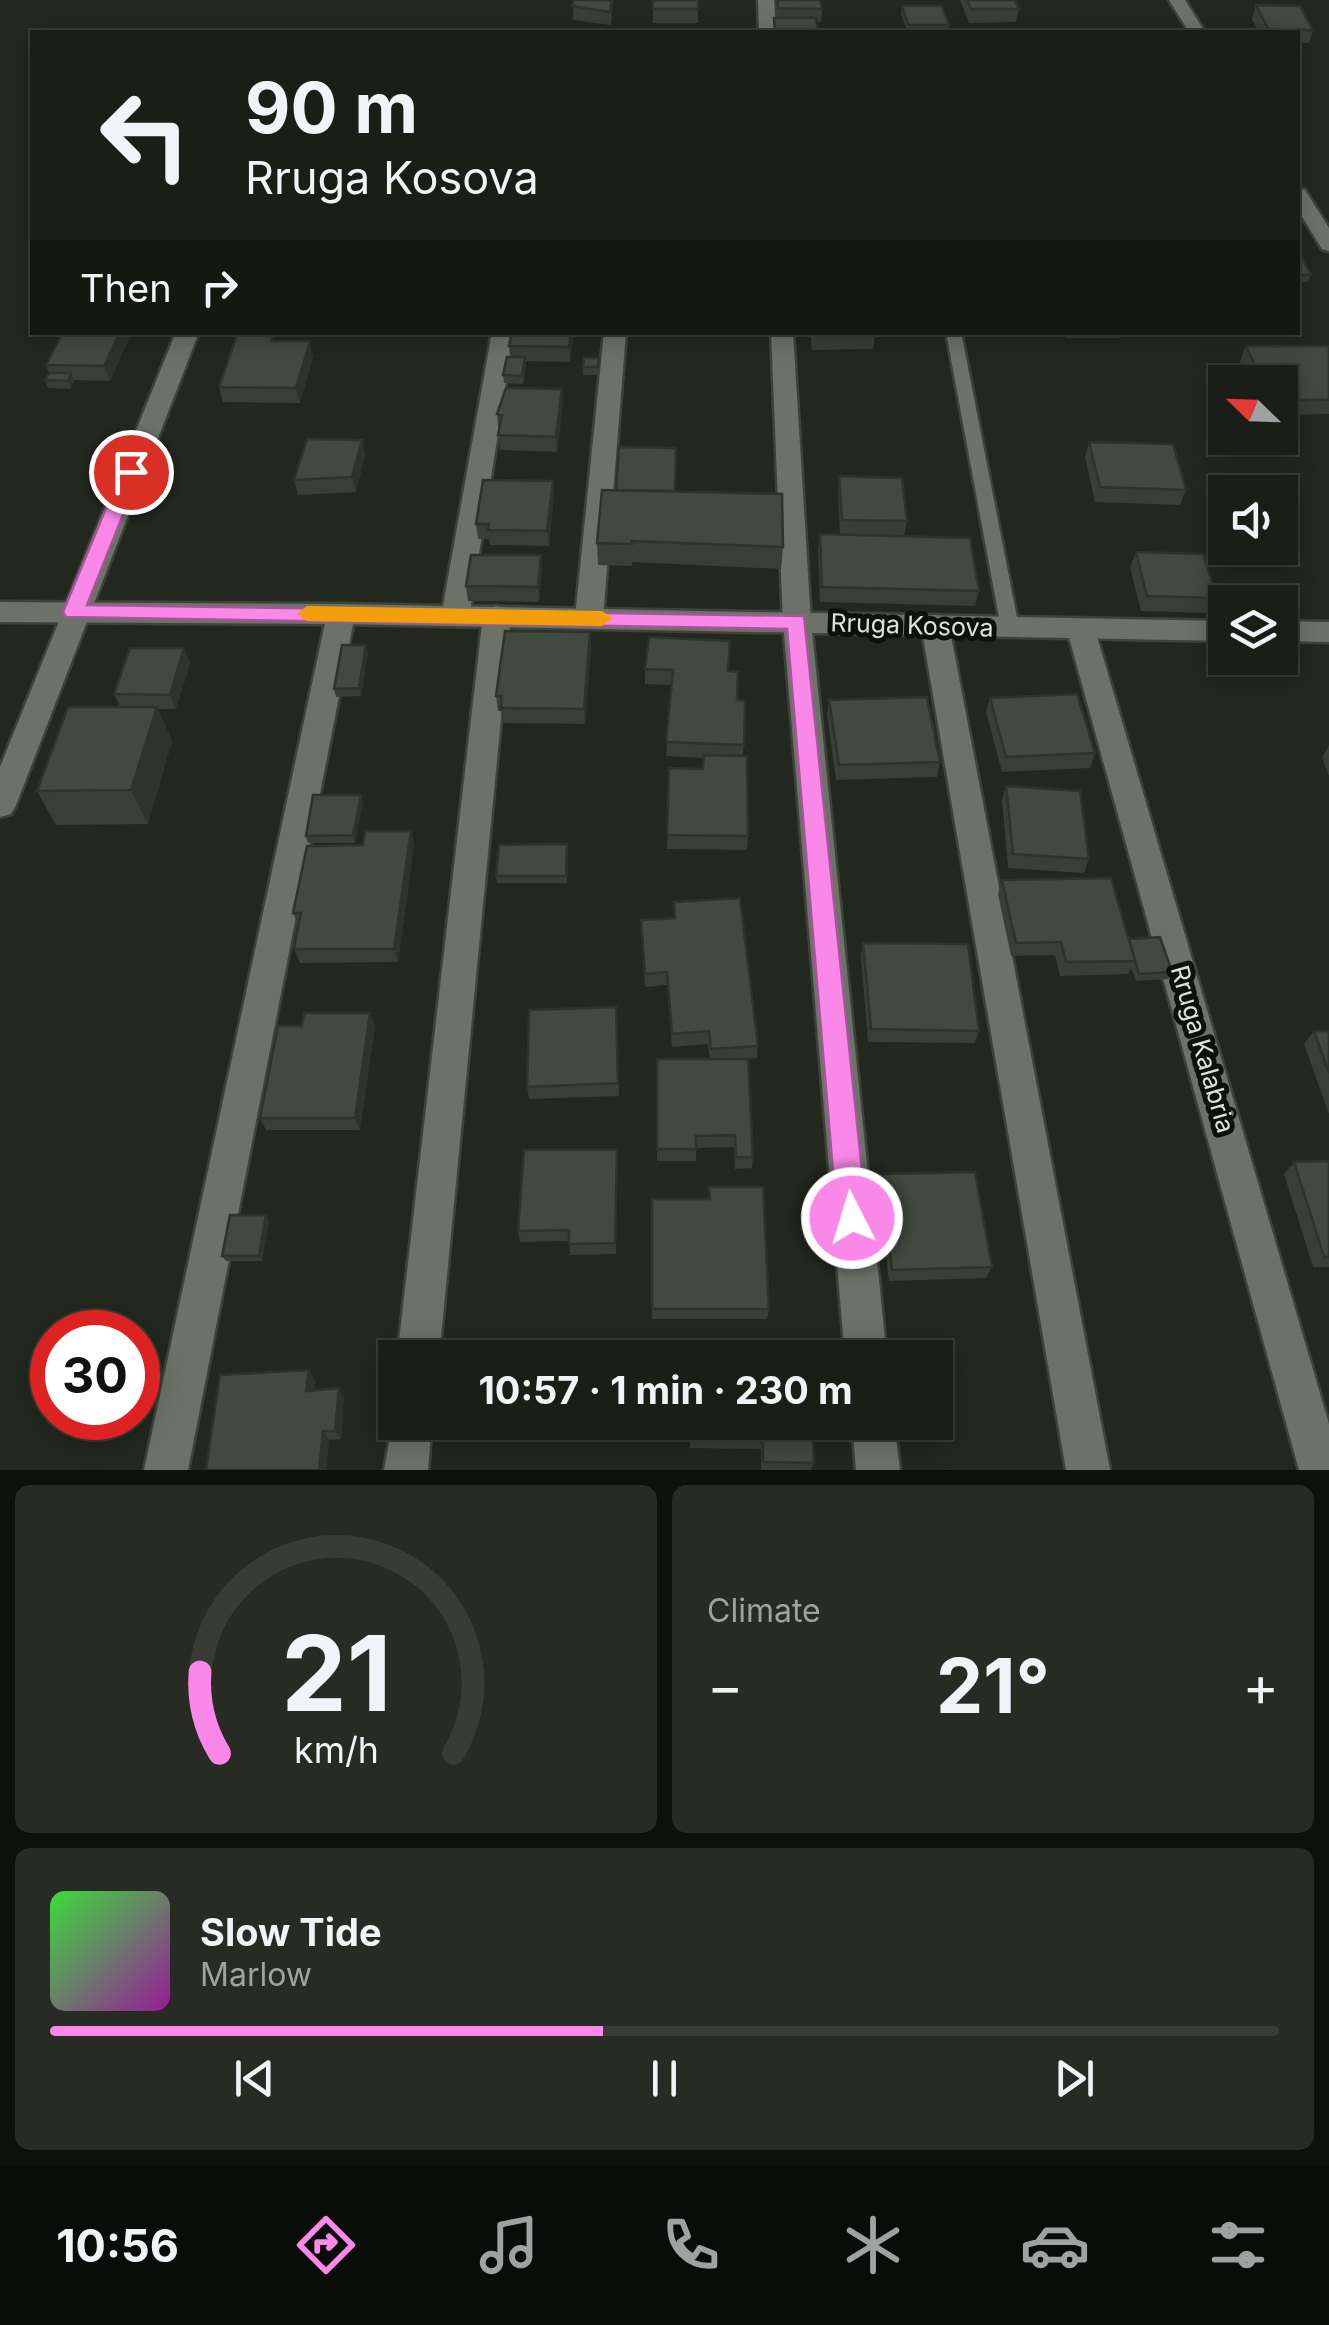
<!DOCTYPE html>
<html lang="en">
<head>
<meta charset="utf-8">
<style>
  :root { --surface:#1a1e16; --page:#272b23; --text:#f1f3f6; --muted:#9fa2a1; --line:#383c35; --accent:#f988e9 }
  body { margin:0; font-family:Inter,sans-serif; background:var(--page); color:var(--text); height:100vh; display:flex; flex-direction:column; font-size:38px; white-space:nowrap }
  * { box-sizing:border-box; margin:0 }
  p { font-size:32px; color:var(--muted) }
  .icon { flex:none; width:55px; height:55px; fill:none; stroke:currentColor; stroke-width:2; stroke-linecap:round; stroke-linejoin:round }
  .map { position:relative; height:1470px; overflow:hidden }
  .details { display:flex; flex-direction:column; gap:15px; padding:15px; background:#0e100c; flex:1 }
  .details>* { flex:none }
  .banner { position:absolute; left:30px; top:30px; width:1270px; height:305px; border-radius:0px; box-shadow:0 5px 25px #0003,0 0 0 2px var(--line); background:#1a1e16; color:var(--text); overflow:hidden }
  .needle { width:65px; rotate:293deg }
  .controls { position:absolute; left:1208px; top:365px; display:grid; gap:20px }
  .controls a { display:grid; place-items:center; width:90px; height:90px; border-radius:0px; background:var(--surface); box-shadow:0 5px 25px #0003,0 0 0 2px var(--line); font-size:50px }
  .speed { position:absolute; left:30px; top:1310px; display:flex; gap:20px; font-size:50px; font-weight:700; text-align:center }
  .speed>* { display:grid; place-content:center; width:130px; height:130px; border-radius:50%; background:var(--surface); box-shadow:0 5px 25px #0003,0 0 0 2px var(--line); line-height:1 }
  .speed .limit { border:15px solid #d22; background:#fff; color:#111 }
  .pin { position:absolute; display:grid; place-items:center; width:85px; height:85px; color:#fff; margin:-42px; border:5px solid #fff; border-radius:50%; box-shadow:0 2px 10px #0007 }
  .me { position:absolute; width:110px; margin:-55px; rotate:355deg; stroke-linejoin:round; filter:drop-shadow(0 0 8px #0008) }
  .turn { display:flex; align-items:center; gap:35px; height:210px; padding:0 50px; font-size:45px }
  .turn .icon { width:130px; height:130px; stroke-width:2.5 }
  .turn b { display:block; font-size:70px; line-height:85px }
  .then { display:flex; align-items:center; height:95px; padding:0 50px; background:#0003; gap:20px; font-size:38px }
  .big { font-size:75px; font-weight:700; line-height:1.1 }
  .details .widget { flex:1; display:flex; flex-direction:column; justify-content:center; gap:15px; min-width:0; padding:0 35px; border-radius:15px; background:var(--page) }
  .details .dial { align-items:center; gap:0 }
  .dial svg { height:260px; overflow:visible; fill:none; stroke:var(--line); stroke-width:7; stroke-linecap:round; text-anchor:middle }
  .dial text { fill:var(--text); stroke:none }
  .song { display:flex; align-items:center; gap:30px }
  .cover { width:120px; height:120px; border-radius:15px; background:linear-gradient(135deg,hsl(120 70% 55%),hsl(300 70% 35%)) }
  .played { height:10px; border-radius:5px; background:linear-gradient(90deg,var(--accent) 45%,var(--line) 45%) }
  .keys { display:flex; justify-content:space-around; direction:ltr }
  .heat { display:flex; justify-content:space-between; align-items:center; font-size:55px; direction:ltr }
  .details .tiles { flex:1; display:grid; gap:15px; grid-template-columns:1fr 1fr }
  .widget:last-child { grid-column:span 2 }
  .trip { position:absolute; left:378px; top:1340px; width:575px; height:100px; border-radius:0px; background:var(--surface); box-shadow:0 5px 25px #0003,0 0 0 2px var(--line); font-weight:700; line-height:100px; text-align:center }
  .menu { display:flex; height:160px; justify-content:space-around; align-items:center; background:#0a0c09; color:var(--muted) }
  .menu .icon { width:70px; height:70px }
  .menu .on { color:var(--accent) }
  .menu b { font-size:45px; color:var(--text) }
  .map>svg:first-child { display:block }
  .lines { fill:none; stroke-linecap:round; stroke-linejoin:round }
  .lane-casing { stroke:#3e433a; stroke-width:5 }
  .street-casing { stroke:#3e433a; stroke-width:5 }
  .secondary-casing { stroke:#3e433a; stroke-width:5 }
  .lane { fill:#6c7267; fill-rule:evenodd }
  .street { fill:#6c7267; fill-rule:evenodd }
  .secondary { fill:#6c7267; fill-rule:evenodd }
  .wall { fill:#393f35 }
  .shaded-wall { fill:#2e332b }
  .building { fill:#42493e; stroke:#2e332b; stroke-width:2.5 }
  .route { fill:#f988e9; stroke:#a25897; stroke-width:2.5 }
  .slow { fill:#f59e0b }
  .labels { text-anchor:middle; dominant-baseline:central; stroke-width:10; stroke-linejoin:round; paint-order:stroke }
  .street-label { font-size:25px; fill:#dde1da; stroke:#0d100b }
</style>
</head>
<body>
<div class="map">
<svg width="1329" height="1470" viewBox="0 0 1329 1470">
  <rect width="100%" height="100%" fill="#22281e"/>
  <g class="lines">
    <defs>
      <path id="lane" d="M946 332H961L1019 628 1010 635 1001 628Z"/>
      <path id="street" d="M758 0H774L776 32H759Z
        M176 332H199L16 805 11 814 0 817V767Z
        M492 332H514L469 617 465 624H445L441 617Z
        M604 332H626L603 618 599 625H579L575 618Z
        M771 332H793L811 622 887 1358H845L783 622Z
        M341 604 351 607 355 614 188 1470H144L327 614 331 607Z
        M497 606 507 609 511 616 439 1358H397L483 616 487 609Z
        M935 615 945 618 949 625 1110 1470H1066L921 625 925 618Z
        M1081 620 1091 623 1095 630 1329 1424V1470H1299L1067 630 1071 623Z
        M395 1409V1422H432L428 1470H384Z
        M852 1422H894L900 1470H856Z"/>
      <path id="secondary" d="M1169 0H1185L1205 32H1189Z
        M1298 188 1305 190 1329 228V251L1322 249 1298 210Z
        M0 602 341 604 1225 621V641L341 624 0 622Z
        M1280 621 1329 622V642L1280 641Z"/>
    </defs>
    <use href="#lane" class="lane-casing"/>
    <use href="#street" class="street-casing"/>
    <use href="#secondary" class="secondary-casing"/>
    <use href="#lane" class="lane"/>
    <use href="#street" class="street"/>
    <use href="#secondary" class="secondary"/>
  </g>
  <path class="wall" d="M574 0H613L611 25 573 20Z
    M653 0H698V23H653Z
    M776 0H820L822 9 821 22H816L818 32H774V18H777Z
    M960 0H1015L1019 9 1016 22 969 23Z
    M1256 5 1313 30 1309 43H1298V32H1259L1252 19Z
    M902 6 949 25 948 32H907L901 13Z
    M1298 250 1311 275 1308 282H1298Z
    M132 332 110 381 74 380 71 389 48 388 45 380 49 373 46 365Z
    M237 332H313L312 336 238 335Z
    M512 332H574L570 362 526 361 523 384 504 383 503 375 510 357 509 346Z
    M810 332H875L873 349 812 350Z
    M1064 332H1121L1119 338H1066Z
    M274 341 313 356 300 403 223 402 219 387Z
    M1246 346H1329V414L1280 415V382H1250L1240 361Z
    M599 366 598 375H583V367Z
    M563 404 557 452 500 450 497 414Z
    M362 440 365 455 356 492 298 495 294 480Z
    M1089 442 1186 490 1180 505 1095 502 1085 457Z
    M839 476 907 521 904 536 979 591 975 606 820 602 818 549 820 534 840 535 838 491Z
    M553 481 554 496 549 546 490 545 489 539H478L476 524Z
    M675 491 783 547 781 569 632 562V566L598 565 597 543Z
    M1136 552 1217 598 1210 613 1141 611 1130 567Z
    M541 555 542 570 539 602 468 601 466 586Z
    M366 645 368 653 361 696 336 697 334 689Z
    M591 647 585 724 503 723 501 711H498L496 696Z
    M184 648 190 663 176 709H158L172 741 148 824 56 825 37 791 120 707 114 694Z
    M645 669 728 671 737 700 745 701 743 756 748 836 747 850 667 849 669 768 703 769 704 758 666 756 671 685 645 684Z
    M990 698 1095 753 1090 768 1002 772 986 712Z
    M829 700 940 762 937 777 836 780 827 714Z
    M1329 745V776L1322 758Z
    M1006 786 1089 859 1084 873 1008 868 1002 800Z
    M363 802 355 843H308L306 836Z
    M411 831 414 845 398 962 300 963 294 949 299 927 293 913 363 845Z
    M568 851 567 883H497L496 876Z
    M1002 880 1129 939 1172 972 1168 979 1136 981 1131 968 1128 974 1060 976 1055 955 1011 956 998 894Z
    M674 902 758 1046 757 1058 748 1059 753 1157 752 1168 735 1169 734 1147 696 1148V1161H657V1059H710L708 1044 672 1047 667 985 645 987 642 934 674 918Z
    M863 943 979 1031 975 1043 868 1042 861 956Z
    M616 1007 619 1096 529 1099 527 1087Z
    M375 1026 360 1130H266L260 1118Z
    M1314 1031H1329V1114L1304 1044Z
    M617 1150 616 1254 570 1255 569 1241 520 1242 518 1231Z
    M1329 1161V1267H1313L1284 1174 1294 1162Z
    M881 1174 992 1267 986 1278 889 1281 878 1186Z
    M709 1187 769 1309 767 1319H652V1199H709Z
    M269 1221 262 1261H226L222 1256Z
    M309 1370 315 1380 314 1390 344 1397 341 1439 329 1440 326 1470Z
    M690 1422H812L814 1463 811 1470H761V1449L690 1448Z"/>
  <path class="shaded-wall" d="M120 332H132L110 381 104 366Z
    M571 332H574L570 362 569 347Z
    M310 341 313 356 300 403 296 388Z
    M71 373 74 381 71 389 68 381Z
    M562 389 563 404 557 452 556 437Z
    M362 440 365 455 356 492 352 477Z
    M553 481 554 496 549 546 547 531Z
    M541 555 542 570 539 602 538 587Z
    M590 632 591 647 585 724 584 709Z
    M366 645 368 653 361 696 359 688Z
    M184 648 190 663 176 709 170 695Z
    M157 707 172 741 148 824 131 790Z
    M361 795 363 802 355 843 353 835Z
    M411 831 414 845 398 962 394 949Z
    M370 1013 375 1026 360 1130 355 1118Z
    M266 1215 269 1221 262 1261 259 1256Z
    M309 1370 315 1380 313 1399 306 1391Z
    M339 1388 344 1397 341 1439 335 1431Z
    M323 1431 329 1440 326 1470H319Z"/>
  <path class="building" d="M574 0H612L610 12 572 6Z
    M653 0H698V9H653Z
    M778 0H820L822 9 778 8Z
    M967 0H1015L1019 9H971Z
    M1256 5 1300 6 1313 30 1268 29Z
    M902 6H942L949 25H908Z
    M774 18H816L818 32H775Z
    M656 31 695 32H656Z
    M1298 250 1311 275H1298Z
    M63 332H120L104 366 46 365Z
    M512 332H571L569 347 509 346Z
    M813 332H875V334L813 335Z
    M237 335 273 336 271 341H310L296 388 219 387Z
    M1246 346H1329V400H1280V382H1263Z
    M507 357H525L522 376 503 375Z
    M584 358H599L598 367H583Z
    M49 373H71L68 381 45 380Z
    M506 388 562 389 556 437 498 435 502 415 497 414Z
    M307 439 362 440 352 477 294 480Z
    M1089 442 1173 444 1186 490 1100 487Z
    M619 447 676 448 675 491 616 490Z
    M839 476 902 478 907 521 842 520Z
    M483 480 553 481 547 531 488 530 489 524H476Z
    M602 490 782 494 783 547 632 541V544L597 543Z
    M820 534 970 538 979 591 822 587Z
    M1136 552 1203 554 1217 598 1147 596Z
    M471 555H541L538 587 466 586Z
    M505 631 590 632 584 709 501 708 502 696H496Z
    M649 637 730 641 728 671 738 672 737 700 745 701 744 745 666 742 673 670 645 669Z
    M342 645H366L359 688 334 689Z
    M130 648H184L170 695 114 694Z
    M1077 694 1095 753 1006 757 990 698Z
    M927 697 940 762 839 765 829 700Z
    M68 707H157L131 790 37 791Z
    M704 755 747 756 748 836 667 835 669 768 703 769Z
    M1006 786 1080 791 1089 859 1013 854Z
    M313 795H361L353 835 306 836Z
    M365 831H411L394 949H294L301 913H293L307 846 363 845Z
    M567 844 566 876H496L499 845Z
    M1111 878 1135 961 1066 962 1061 942 1016 943 1002 880Z
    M740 898 758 1046 711 1049 709 1031 672 1034 667 972 645 974 641 920 675 918 674 902Z
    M1160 937 1172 972 1139 974 1129 939Z
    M863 943 968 944 979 1031 871 1029Z
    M616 1007 618 1083 527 1087 529 1010Z
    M304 1013H370L355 1118H260L278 1026H302Z
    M1314 1031H1329V1073Z
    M657 1059H748L753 1157H736L735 1135 696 1136V1149H657Z
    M524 1150H617L615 1243 569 1244V1230L518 1231Z
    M1329 1161V1257H1324L1294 1162Z
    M975 1172 992 1267 892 1270 881 1174Z
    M709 1187H763L769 1309H652V1199H710Z
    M230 1215H266L259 1256H222Z
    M769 1339 807 1340 808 1358H770Z
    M690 1348H736L737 1358H690Z
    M309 1370 306 1391 339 1388 335 1431H323L319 1470H206L220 1375Z
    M691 1422H812L814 1463 763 1462V1441L691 1440Z"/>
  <path class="route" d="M131 466 140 472 87 605 804 616 867 1218 862 1229 852 1233 842 1229 837 1218 787 629 66 617 63 612 121 472Z"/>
  <path class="slow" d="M307 606 602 611 613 618 602 626 307 621 297 614Z"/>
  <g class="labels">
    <g class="street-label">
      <text transform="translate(912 625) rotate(2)">Rruga Kosova</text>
      <text transform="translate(1203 1049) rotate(74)">Rruga Kalabria</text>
    </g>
  </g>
</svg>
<div class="controls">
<a><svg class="needle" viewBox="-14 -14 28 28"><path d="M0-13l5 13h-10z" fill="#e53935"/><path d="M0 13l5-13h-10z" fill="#9fa2a1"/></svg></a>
<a><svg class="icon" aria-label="sound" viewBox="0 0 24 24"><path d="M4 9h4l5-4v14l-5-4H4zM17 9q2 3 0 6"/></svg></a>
<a><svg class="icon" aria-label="layers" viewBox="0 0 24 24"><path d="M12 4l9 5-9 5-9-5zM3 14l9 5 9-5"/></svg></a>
</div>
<div class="speed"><div class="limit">30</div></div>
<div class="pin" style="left:131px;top:472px;background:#d93025"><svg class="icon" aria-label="arrive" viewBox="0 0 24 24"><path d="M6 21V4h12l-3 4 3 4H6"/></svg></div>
<svg class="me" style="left:852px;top:1218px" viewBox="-20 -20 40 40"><circle r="17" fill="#f988e9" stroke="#fff" stroke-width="3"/><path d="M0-11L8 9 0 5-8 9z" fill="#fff"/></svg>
<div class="trip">10:57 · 1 min · 230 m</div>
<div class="banner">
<div class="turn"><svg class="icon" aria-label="left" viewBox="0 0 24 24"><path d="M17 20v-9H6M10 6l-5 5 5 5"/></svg><div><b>90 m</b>Rruga Kosova</div></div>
<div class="then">Then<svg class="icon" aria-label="right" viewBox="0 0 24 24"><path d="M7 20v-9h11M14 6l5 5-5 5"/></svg></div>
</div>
</div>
<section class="details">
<div class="tiles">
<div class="widget dial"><svg viewBox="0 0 100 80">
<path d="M14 69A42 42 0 1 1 86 69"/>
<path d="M14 69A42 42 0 0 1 8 44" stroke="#f988e9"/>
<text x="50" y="56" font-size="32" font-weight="700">21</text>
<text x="50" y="72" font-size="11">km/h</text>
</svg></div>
<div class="widget"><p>Climate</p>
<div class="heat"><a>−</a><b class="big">21°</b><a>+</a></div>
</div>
<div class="widget">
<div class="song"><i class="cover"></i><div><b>Slow Tide</b><p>Marlow</p></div></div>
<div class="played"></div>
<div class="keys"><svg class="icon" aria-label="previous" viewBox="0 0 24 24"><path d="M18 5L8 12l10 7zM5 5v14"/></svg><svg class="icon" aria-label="pause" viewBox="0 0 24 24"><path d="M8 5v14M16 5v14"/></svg><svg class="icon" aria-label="next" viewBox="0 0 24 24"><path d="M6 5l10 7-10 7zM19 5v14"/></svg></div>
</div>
</div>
</section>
<nav class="menu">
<b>10:56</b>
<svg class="icon on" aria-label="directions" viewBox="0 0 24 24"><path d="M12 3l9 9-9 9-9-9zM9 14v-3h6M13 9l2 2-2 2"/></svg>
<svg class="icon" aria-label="music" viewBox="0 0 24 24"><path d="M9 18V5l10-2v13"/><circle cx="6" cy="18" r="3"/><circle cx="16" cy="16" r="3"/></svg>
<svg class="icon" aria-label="phone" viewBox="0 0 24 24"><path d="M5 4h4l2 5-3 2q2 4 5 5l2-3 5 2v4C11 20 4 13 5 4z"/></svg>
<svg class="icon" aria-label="climate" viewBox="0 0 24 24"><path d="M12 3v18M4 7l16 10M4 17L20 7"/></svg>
<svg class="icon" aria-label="car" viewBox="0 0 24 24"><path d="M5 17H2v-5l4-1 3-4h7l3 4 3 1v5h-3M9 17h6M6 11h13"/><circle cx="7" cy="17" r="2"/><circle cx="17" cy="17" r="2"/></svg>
<svg class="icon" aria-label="filters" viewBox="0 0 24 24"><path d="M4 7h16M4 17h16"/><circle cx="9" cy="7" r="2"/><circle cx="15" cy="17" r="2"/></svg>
</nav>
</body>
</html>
